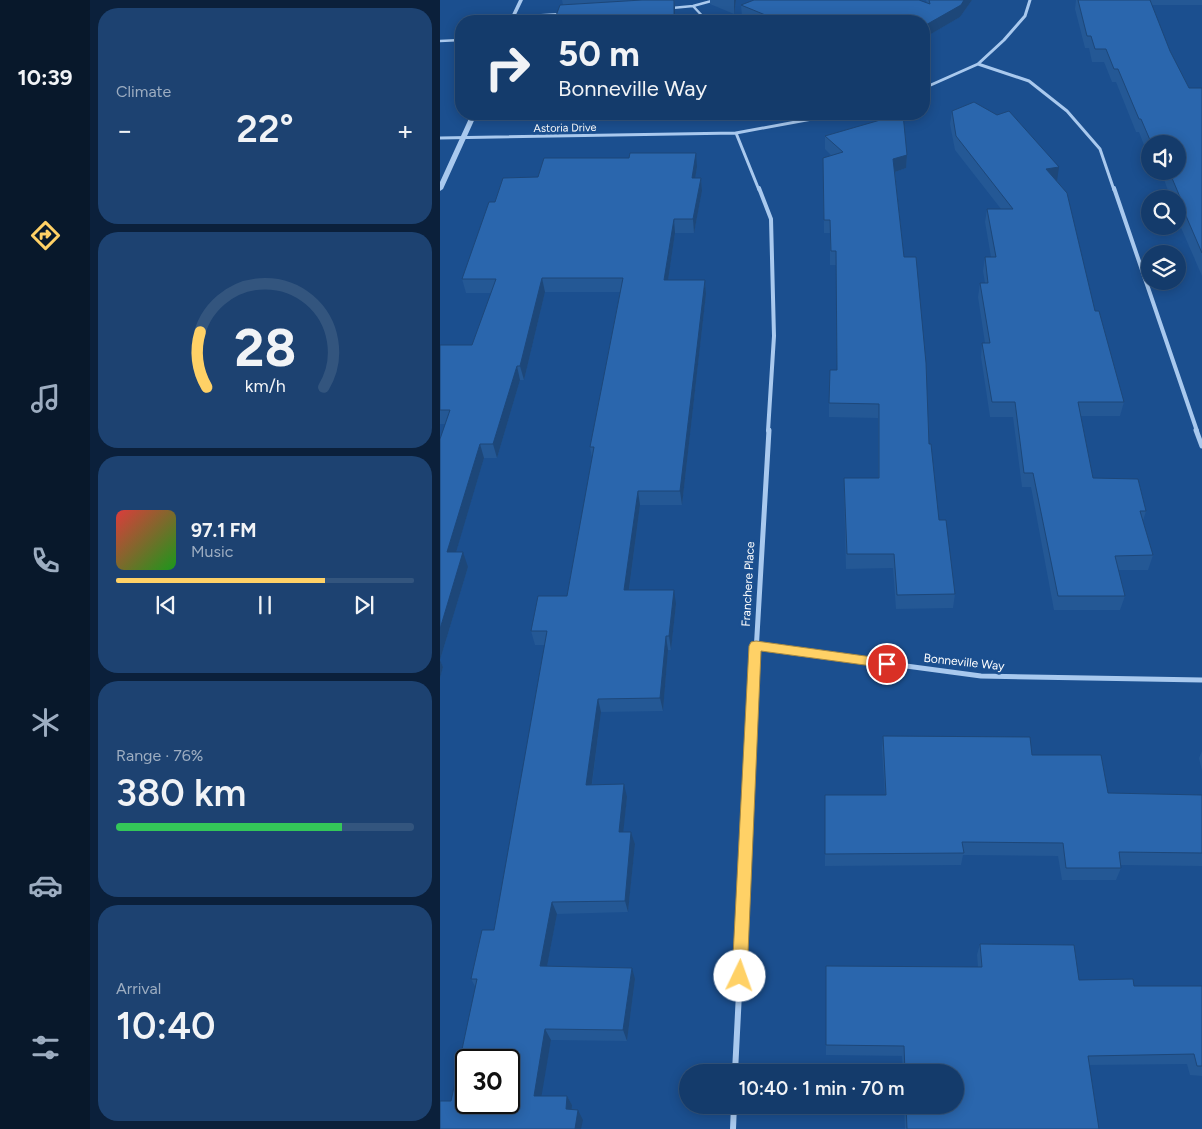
<!DOCTYPE html>
<html lang="en">
<head>
<meta charset="utf-8">
<style>
  :root { --surface:#143b6b; --page:#1d4271; --text:#f1f3f6; --muted:#9dadc1; --line:#33557e; --accent:#ffd166 }
  body { margin:0; font-family:Figtree,sans-serif; background:var(--page); color:var(--text); height:100vh; display:flex; flex-direction:column; font-size:19px; white-space:nowrap }
  * { box-sizing:border-box; margin:0 }
  p { font-size:16px; color:var(--muted) }
  .icon { flex:none; width:28px; height:28px; fill:none; stroke:currentColor; stroke-width:2; stroke-linecap:round; stroke-linejoin:round }
  .map { position:relative; flex:1; overflow:hidden }
  .details { display:flex; flex-direction:column; gap:8px; padding:8px; background:#0b203b; width:350px }
  .details>* { flex:none }
  .banner { position:absolute; left:15px; top:15px; width:475px; height:105px; border-radius:20px; box-shadow:0 2px 12px #0003,0 0 0 1px var(--line); background:#143b6b; color:var(--text); overflow:hidden }
  .controls { position:absolute; left:701px; top:135px; display:grid; gap:10px }
  .controls a { display:grid; place-items:center; width:45px; height:45px; border-radius:50%; background:var(--surface); box-shadow:0 2px 12px #0003,0 0 0 1px var(--line); font-size:25px }
  .speed { position:absolute; left:15px; top:1049px; display:flex; gap:10px; font-size:25px; font-weight:700; text-align:center }
  .speed>* { display:grid; place-content:center; width:65px; height:65px; border-radius:50%; background:var(--surface); box-shadow:0 2px 12px #0003,0 0 0 1px var(--line); line-height:1 }
  .speed .limit { border:2px solid #111; border-radius:8px; background:#fff; color:#111 }
  .pin { position:absolute; display:grid; place-items:center; width:42px; height:42px; color:#fff; margin:-21px; border:2px solid #fff; border-radius:50%; box-shadow:0 1px 5px #0007 }
  .me { position:absolute; width:55px; margin:-28px; rotate:3deg; stroke-linejoin:round; filter:drop-shadow(0 0 4px #0008) }
  .turn { display:flex; align-items:center; gap:18px; height:105px; padding:0 20px; font-size:22px }
  .turn .icon { width:65px; height:65px; stroke-width:2.5 }
  .turn b { display:block; font-size:35px; line-height:42px }
  .big { font-size:38px; font-weight:600; line-height:1.1 }
  .details .widget { flex:1; display:flex; flex-direction:column; justify-content:center; gap:8px; min-width:0; padding:0 18px; border-radius:20px; background:var(--page) }
  .details .dial { align-items:center; gap:0 }
  .dial svg { height:130px; overflow:visible; fill:none; stroke:var(--line); stroke-width:7; stroke-linecap:round; text-anchor:middle }
  .dial text { fill:var(--text); stroke:none }
  .song { display:flex; align-items:center; gap:15px }
  .cover { width:60px; height:60px; border-radius:8px; background:linear-gradient(135deg,hsl(0 70% 55%),hsl(120 70% 35%)) }
  .played { height:5px; border-radius:2px; background:linear-gradient(90deg,var(--accent) 70%,var(--line) 70%) }
  .keys { display:flex; justify-content:space-around; direction:ltr }
  .heat { display:flex; justify-content:space-between; align-items:center; font-size:28px; direction:ltr }
  .charge { height:8px; border-radius:4px; background:linear-gradient(90deg,#34c759 76%,var(--line) 0) }
  .trip { position:absolute; left:239px; top:1064px; width:285px; height:50px; border-radius:25px; background:var(--surface); box-shadow:0 2px 12px #0003,0 0 0 1px var(--line); font-weight:600; line-height:50px; text-align:center }
  main { display:flex; flex:1; min-height:0 }
  .tabs { display:flex; flex-direction:column; width:90px; justify-content:space-around; align-items:center; background:#08182b; color:var(--muted) }
  .tabs .icon { width:35px; height:35px }
  .tabs .current { color:var(--accent) }
  .tabs b { font-size:22px; color:var(--text) }
  .map>svg:first-child { display:block }
  .lines { fill:none; stroke-linecap:round; stroke-linejoin:round }
  .service { stroke:#a9c9ee; stroke-width:2.5 }
  .minor-far3 { stroke:#a9c9ee; stroke-width:3 }
  .minor-far2 { stroke:#a9c9ee; stroke-width:4 }
  .minor-far1 { stroke:#a9c9ee; stroke-width:5 }
  .minor { stroke:#a9c9ee; stroke-width:6 }
  .tertiary { fill:#a9c9ee; fill-rule:evenodd }
  .wall { fill:#245895 }
  .shaded-wall { fill:#1d4779 }
  .building { fill:#2a66ad; stroke:#1d4779; fill-rule:evenodd }
  .route { fill:#ffd166; stroke:#a68842 }
  .labels { text-anchor:middle; dominant-baseline:central; stroke-width:5; stroke-linejoin:round; paint-order:stroke }
  .far-street-label { font-size:11px; fill:#fff; stroke:#1b4f8f }
  .street-label { font-size:12px; fill:#fff; stroke:#1b4f8f }
</style>
</head>
<body>
<main>
<nav class="tabs">
<b>10:39</b>
<svg class="icon current" aria-label="directions" viewBox="0 0 24 24"><path d="M12 3l9 9-9 9-9-9zM9 14v-3h6M13 9l2 2-2 2"/></svg>
<svg class="icon" aria-label="music" viewBox="0 0 24 24"><path d="M9 18V5l10-2v13"/><circle cx="6" cy="18" r="3"/><circle cx="16" cy="16" r="3"/></svg>
<svg class="icon" aria-label="phone" viewBox="0 0 24 24"><path d="M5 4h4l2 5-3 2q2 4 5 5l2-3 5 2v4C11 20 4 13 5 4z"/></svg>
<svg class="icon" aria-label="climate" viewBox="0 0 24 24"><path d="M12 3v18M4 7l16 10M4 17L20 7"/></svg>
<svg class="icon" aria-label="car" viewBox="0 0 24 24"><path d="M5 17H2v-5l4-1 3-4h7l3 4 3 1v5h-3M9 17h6M6 11h13"/><circle cx="7" cy="17" r="2"/><circle cx="17" cy="17" r="2"/></svg>
<svg class="icon" aria-label="filters" viewBox="0 0 24 24"><path d="M4 7h16M4 17h16"/><circle cx="9" cy="7" r="2"/><circle cx="15" cy="17" r="2"/></svg>
</nav>
<section class="details">
<div class="widget"><p>Climate</p>
<div class="heat"><a>−</a><b class="big">22°</b><a>+</a></div>
</div>
<div class="widget dial"><svg viewBox="0 0 100 80">
<path d="M14 69A42 42 0 1 1 86 69"/>
<path d="M14 69A42 42 0 0 1 10 35" stroke="#ffd166"/>
<text x="50" y="56" font-size="32" font-weight="700">28</text>
<text x="50" y="72" font-size="11">km/h</text>
</svg></div>
<div class="widget">
<div class="song"><i class="cover"></i><div><b>97.1 FM</b><p>Music</p></div></div>
<div class="played"></div>
<div class="keys"><svg class="icon" aria-label="previous" viewBox="0 0 24 24"><path d="M18 5L8 12l10 7zM5 5v14"/></svg><svg class="icon" aria-label="pause" viewBox="0 0 24 24"><path d="M8 5v14M16 5v14"/></svg><svg class="icon" aria-label="next" viewBox="0 0 24 24"><path d="M6 5l10 7-10 7zM19 5v14"/></svg></div>
</div>
<div class="widget"><p>Range · 76%</p><b class="big">380 km</b><div class="charge"></div></div>
<div class="widget"><p>Arrival</p><b class="big">10:40</b></div>
</section>
<div class="map">
<svg width="762" height="1129" viewBox="0 0 762 1129">
  <rect width="100%" height="100%" fill="#1b4f8f"/>
  <g class="lines">
    <path class="service" d="M253 6 267 21
      M232 8 253 6 275 0
      M73 17 121 14
      M0 41 21 40"/>
    <path class="minor-far3" d="M538 64 589 81 627 111 660 149 674 190
      M484 88 538 64 564 40 585 16 590 0
      M296 133 319 190
      M0 138 296 133 399 114"/>
    <path class="minor-far2" d="M319 188 331 219 334 336 328 431
      M674 188 757 431"/>
    <path class="minor-far1" d="M756 430 762 446
      M316 646 541 676 762 680
      M311 738 329 430"/>
    <path class="minor" d="M295 1072 312 737
      M293 1129 294 1105"/>
    <path class="tertiary" d="M79 0H83L73 21H69Z
      M31 114H37L3 189 0 191V182Z"/>
  </g>
  <path class="wall" d="M122 0H235V10L123 5Z
    M270 0H296L294 14 270 4Z
    M486 0H532L520 17 484 38V21H311L302 17 301 5 487 3Z
    M636 0H762V5H712L730 51 749 88H762V276L739 223 740 221 738 214V199H731L721 171H738V144H710V153H707L699 132H696L676 82H672L664 62H652L649 48H645L635 9Z
    M512 111 617 181 655 311 684 402 680 416H641L653 478 706 511 703 521 713 555 708 570H678L685 596 680 610H614L591 487H582L573 417H550L541 357 542 343H545L538 297 540 283H545L543 271 545 257H551L545 222 547 209H561L515 150 510 124Z
    M385 136 467 155 466 168 455 172 464 257 499 520 515 594 513 608 456 609 453 568 406 569 404 492V478H438V418L389 417V403L397 370 396 265H390V233H384L383 158 391 155 385 149Z
    M257 167 255 178H261L262 191 254 233H235L228 280H265L266 294 242 505H200L189 590 236 604 231 650H228L223 711 161 712 152 785 187 797 183 832H191L195 844 188 912 117 914 107 966 195 979 187 1041 111 1040 101 1096H127L132 1105V1110L143 1120 11 1101 36 988 31 979 54 930 105 645H95L91 631 127 596 152 458 150 447 180 292H105L84 380H80L57 458H44L16 552 28 567 0 660 3 667 0 678 5 424H0V345H32L51 293H26L22 279 55 202 98 177Z
    M443 736 592 755 668 793 762 795V866L681 865V868L676 880H622L618 856 523 855 521 865 385 866V795H445L442 749Z
    M762 751V771L759 758Z
    M540 944 639 980 694 986H762V1076L750 1075 747 1064 649 1065 659 1129H465L464 1105H515V1072H463L462 1056 386 1055V966L538 967 537 955Z"/>
  <path class="shaded-wall" d="M234 0 235 10V21H234Z
    M294 0H296L294 14Z
    M524 0H532L520 17 484 38V26Z
    M256 153 257 167 253 191 252 178Z
    M467 155 466 168 452 173 453 159Z
    M619 167 617 181 604 183 606 169Z
    M261 178 262 191 254 233 253 219Z
    M234 219 235 233 226 294 224 280Z
    M102 278 105 292 84 380 80 366Z
    M265 280 266 294 242 505 240 491Z
    M77 366 80 380 57 458 53 444Z
    M40 444 44 458 12 566 7 552Z
    M198 491 200 505 187 604 184 590Z
    M23 552 28 567 0 660 3 667 0 678V629Z
    M234 590 236 604 231 650 229 636Z
    M226 636 228 650 223 711 220 698Z
    M158 699 161 712 150 798 146 785Z
    M184 784 187 797 182 844 179 832Z
    M191 832 195 844 188 912 185 901Z
    M112 902 117 914 105 977 100 966Z
    M192 968 195 979 187 1041 183 1030Z
    M105 1029 111 1040 100 1105 94 1096Z
    M127 1096 132 1105 131 1119 126 1109Z
    M138 1110 143 1120 141 1129H135Z"/>
  <path class="building" d="M202 0H234V21H114L120 5Z
    M314 0H479L490 4 489 0H524L521 5 484 26V21H340L301 5Z
    M638 0H710L730 51 749 88H762V253L743 209H745L729 171H738V144H718L717 140H710L701 119H699L678 69H674L666 49H655L651 36H647Z
    M534 102 557 115 569 111 619 167 606 169 627 193 655 311H659L684 402H638L653 478 698 479 706 511H700L713 555 675 556 685 596H618L593 473H584L575 402H552L542 343H550L540 283H548L545 257H556L547 209H573L516 136 512 111Z
    M461 114H463L467 155 453 159 464 257H476L486 363 489 444H491L499 520H506L515 594 457 595 454 554H407L404 478H439V404L389 403 390 370H397L396 251H391L390 220H384L383 158 403 152 385 136Z
    M190 153H256L252 178H261L253 219H234L224 280H265L240 491H198L184 590H234L229 636H226L220 698 158 699 146 785 184 784 179 832H191L185 901 112 902 100 966 192 968 183 1030 105 1029 94 1096H127L126 1109 138 1110 135 1129H0V1101H11L37 979H31L42 930H54L107 631H91L98 596H127L154 447H150L183 278H102L80 366H77L53 444H40L7 552H23L0 629V439L10 410H0V345H32L56 279H22L49 202H55L63 178 98 177 104 158H189ZM26 1060H69V1102H26Z
    M443 736 590 737 592 755H661L668 793 762 795V853L679 852 681 868H626L623 843 522 842 524 853 385 854V795H446Z
    M540 944 634 945 639 980 693 979 694 986H762V1066H757L754 1054 648 1056 659 1129H467L466 1105H515V1072H465L464 1046 386 1045V966L542 967Z"/>
  <path class="route" d="M316 641 447 659 451 660 453 664 451 667 447 668 321 651 307 976 305 981 300 983 295 981 292 976 309 646 311 642Z"/>
  <g class="labels">
    <g class="far-street-label">
      <text transform="translate(125 128) rotate(-1)">Astoria Drive</text>
    </g>
    <g class="street-label">
      <text transform="translate(308 584) rotate(-87)">Franchere Place</text>
      <text transform="translate(524 662) rotate(6)">Bonneville Way</text>
    </g>
  </g>
</svg>
<div class="controls">
<a><svg class="icon" aria-label="sound" viewBox="0 0 24 24"><path d="M4 9h4l5-4v14l-5-4H4zM17 9q2 3 0 6"/></svg></a>
<a><svg class="icon" aria-label="search" viewBox="0 0 24 24"><circle cx="10" cy="10" r="6"/><path d="M15 15l6 6"/></svg></a>
<a><svg class="icon" aria-label="layers" viewBox="0 0 24 24"><path d="M12 4l9 5-9 5-9-5zM3 14l9 5 9-5"/></svg></a>
</div>
<div class="speed"><div class="limit">30</div></div>
<div class="pin" style="left:447px;top:664px;background:#d93025"><svg class="icon" aria-label="arrive" viewBox="0 0 24 24"><path d="M6 21V4h12l-3 4 3 4H6"/></svg></div>
<svg class="me" style="left:300px;top:976px" viewBox="-20 -20 40 40"><circle r="19" fill="#fff"/><path d="M0-13L10 11 0 6-10 11z" fill="#ffd166"/></svg>
<div class="trip">10:40 · 1 min · 70 m</div>
<div class="banner">
<div class="turn"><svg class="icon" aria-label="right" viewBox="0 0 24 24"><path d="M7 20v-9h11M14 6l5 5-5 5"/></svg><div><b>50 m</b>Bonneville Way</div></div>
</div>
</div>
</main>
</body>
</html>
